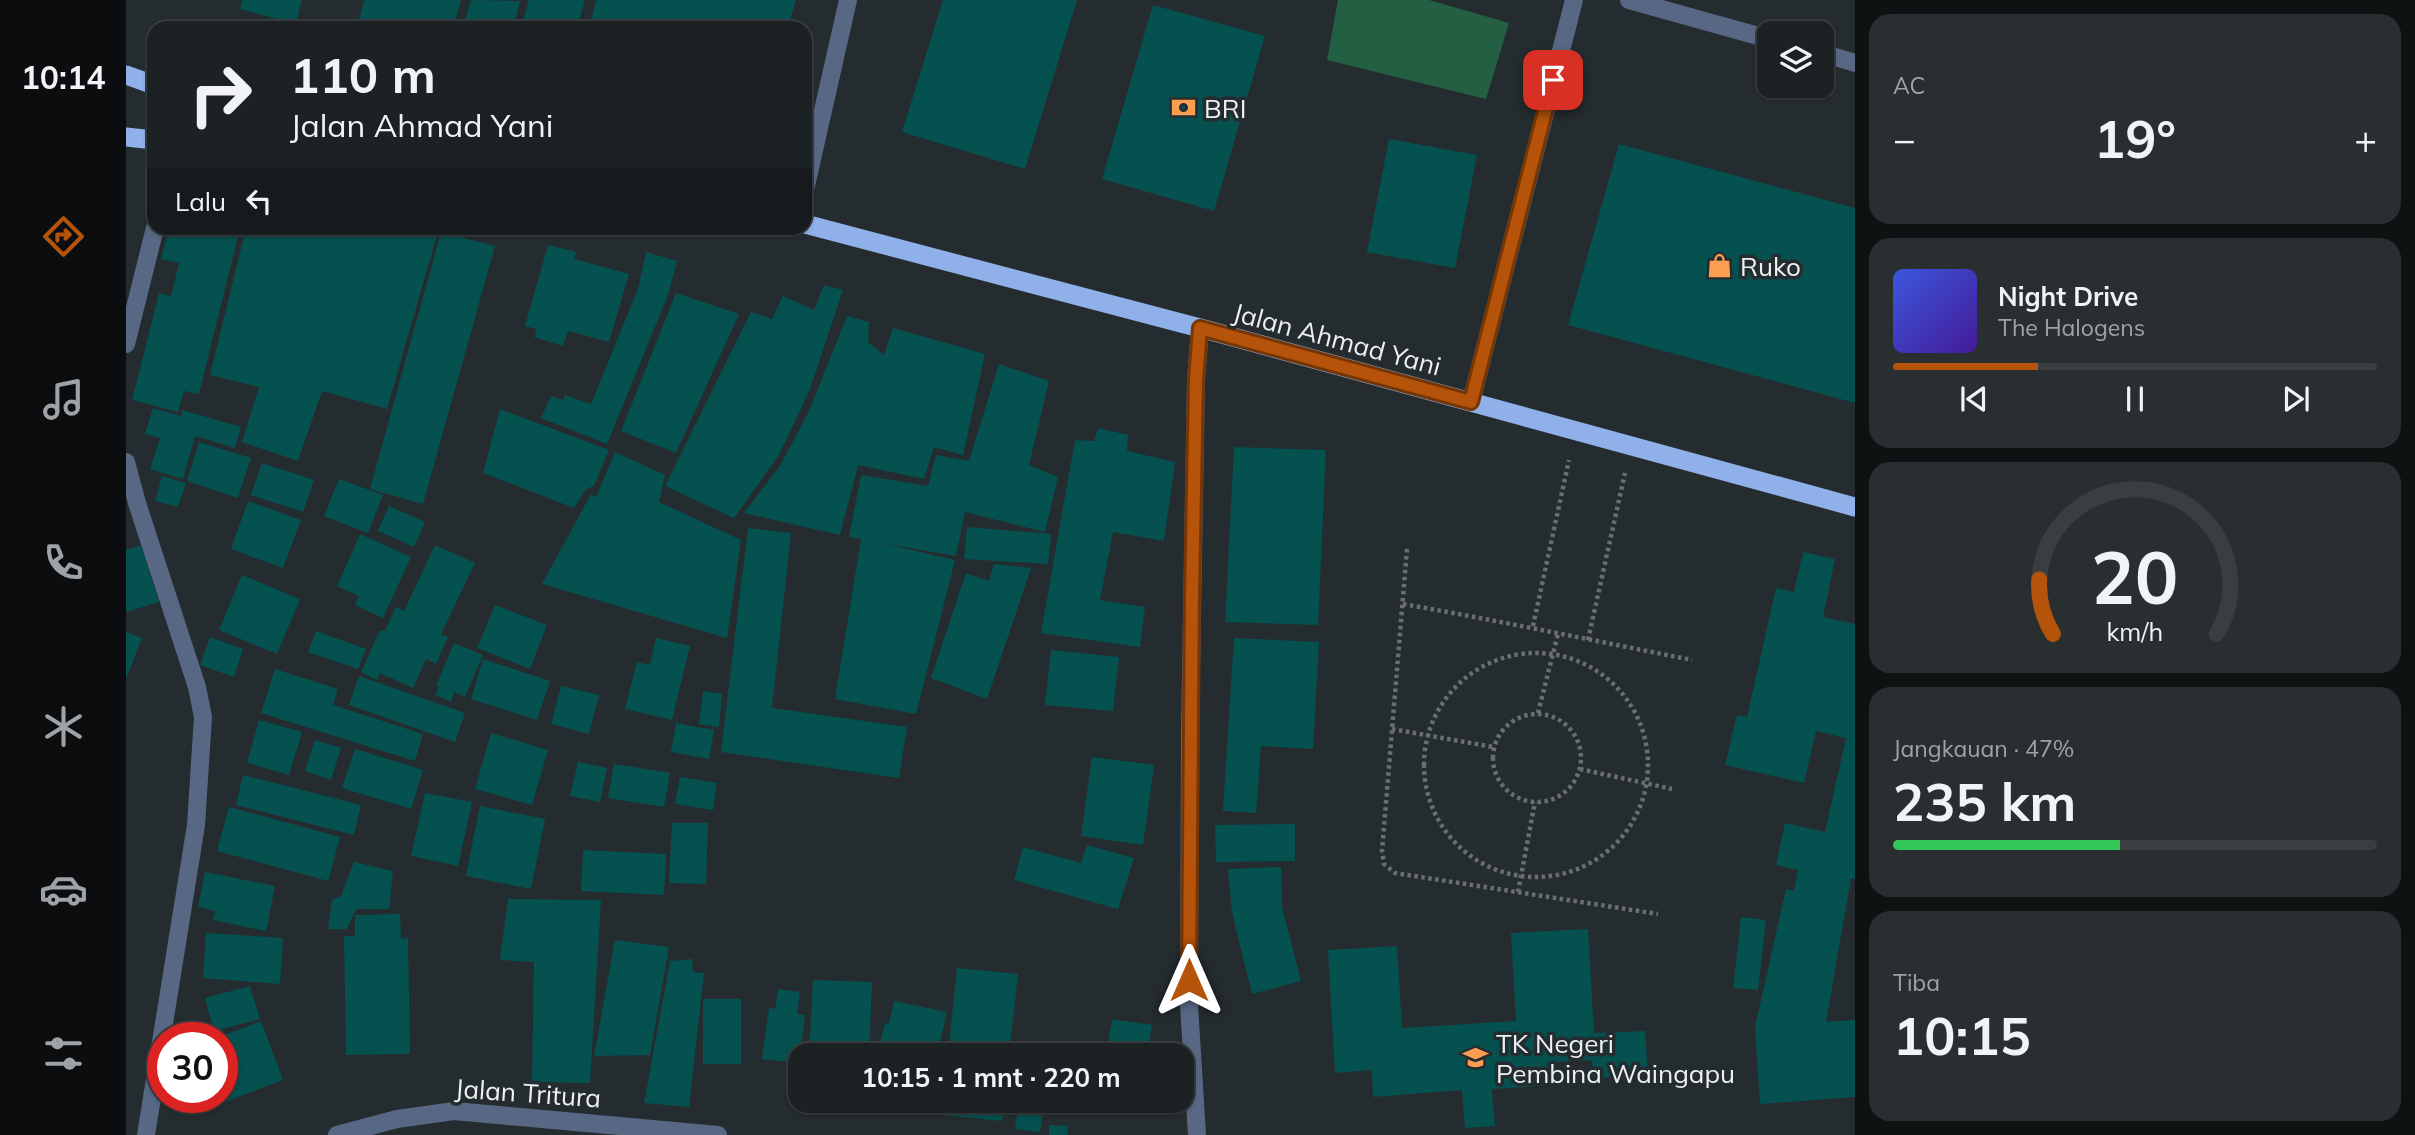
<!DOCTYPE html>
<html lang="id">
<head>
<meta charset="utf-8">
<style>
  :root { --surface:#1c2123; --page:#292e30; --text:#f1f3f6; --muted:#a0a3a6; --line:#3a3e41; --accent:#b45309 }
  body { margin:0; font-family:Mulish,sans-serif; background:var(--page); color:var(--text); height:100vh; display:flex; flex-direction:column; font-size:26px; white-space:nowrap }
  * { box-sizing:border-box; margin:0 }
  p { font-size:23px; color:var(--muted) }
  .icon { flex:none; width:38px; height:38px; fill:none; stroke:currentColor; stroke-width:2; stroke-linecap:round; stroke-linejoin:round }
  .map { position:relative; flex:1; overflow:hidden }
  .panel { display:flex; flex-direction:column; gap:14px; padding:14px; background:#0f1213; width:560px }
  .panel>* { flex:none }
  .top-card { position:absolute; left:21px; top:21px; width:665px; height:214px; border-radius:21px; box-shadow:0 2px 5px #0004,0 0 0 2px var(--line); background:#1c2123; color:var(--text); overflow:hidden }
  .tools { position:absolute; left:1631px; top:21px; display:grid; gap:14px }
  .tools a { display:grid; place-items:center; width:77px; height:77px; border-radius:14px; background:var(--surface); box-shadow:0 2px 5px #0004,0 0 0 2px var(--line); font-size:35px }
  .speed { position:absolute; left:21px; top:1022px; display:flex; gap:14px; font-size:35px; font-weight:700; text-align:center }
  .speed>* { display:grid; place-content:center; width:91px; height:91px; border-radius:50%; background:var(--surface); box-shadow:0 2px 5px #0004,0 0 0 2px var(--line); line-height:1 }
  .speed .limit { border:10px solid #d22; background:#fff; color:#111 }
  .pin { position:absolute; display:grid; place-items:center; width:60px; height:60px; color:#fff; margin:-30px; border-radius:14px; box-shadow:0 4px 10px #0006 }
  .me { position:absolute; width:77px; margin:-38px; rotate:0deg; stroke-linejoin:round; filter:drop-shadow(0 0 5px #0008) }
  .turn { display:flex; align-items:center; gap:24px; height:147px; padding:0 28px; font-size:32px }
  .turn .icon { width:91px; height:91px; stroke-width:2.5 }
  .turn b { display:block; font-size:49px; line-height:60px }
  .then { display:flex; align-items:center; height:66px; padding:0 28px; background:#0003; gap:14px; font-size:26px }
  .big { font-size:52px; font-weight:700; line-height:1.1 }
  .panel .card { flex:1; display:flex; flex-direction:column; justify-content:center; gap:10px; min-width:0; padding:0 24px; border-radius:21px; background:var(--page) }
  .panel .dial { align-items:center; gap:0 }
  .dial svg { height:182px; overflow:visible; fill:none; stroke:var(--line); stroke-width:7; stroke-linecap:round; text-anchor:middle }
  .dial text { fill:var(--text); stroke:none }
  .song { display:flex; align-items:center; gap:21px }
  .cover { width:84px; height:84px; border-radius:10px; background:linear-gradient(135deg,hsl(230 70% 55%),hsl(260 70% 35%)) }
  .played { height:7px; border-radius:4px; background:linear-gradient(90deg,var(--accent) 30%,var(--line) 30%) }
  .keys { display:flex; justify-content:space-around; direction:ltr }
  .heat { display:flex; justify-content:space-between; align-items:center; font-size:38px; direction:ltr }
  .charge { height:10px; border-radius:5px; background:linear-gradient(90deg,#34c759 47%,var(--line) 0) }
  .trip { position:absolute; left:662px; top:1043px; width:406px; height:70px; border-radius:21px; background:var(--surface); box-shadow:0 2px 5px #0004,0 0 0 2px var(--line); font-weight:700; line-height:70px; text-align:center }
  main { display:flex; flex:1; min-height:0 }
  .menu { display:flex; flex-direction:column; width:126px; justify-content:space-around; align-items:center; background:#0b0d0e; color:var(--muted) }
  .menu .icon { width:49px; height:49px }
  .menu .on { color:var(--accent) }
  .menu b { font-size:32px; color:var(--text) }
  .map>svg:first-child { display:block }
  .green { fill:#235f43 }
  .building { fill:#055150 }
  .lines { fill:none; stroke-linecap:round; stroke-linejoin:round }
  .path { stroke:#686e71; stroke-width:4.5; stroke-dasharray:3.5 3.5; stroke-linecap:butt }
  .minor { stroke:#586884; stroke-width:18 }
  .tertiary { stroke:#586884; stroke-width:18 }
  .trunk { stroke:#90b0e9; stroke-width:19 }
  .route-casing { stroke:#753606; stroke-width:18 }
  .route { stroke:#b45309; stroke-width:12 }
  .labels { text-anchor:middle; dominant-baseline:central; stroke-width:7; stroke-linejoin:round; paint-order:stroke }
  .poi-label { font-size:26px; fill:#ecf1f3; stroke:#252c2f; text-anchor:start }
  .street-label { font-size:26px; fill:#ecf1f3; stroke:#252c2f }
</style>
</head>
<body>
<main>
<nav class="menu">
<b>10:14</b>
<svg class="icon on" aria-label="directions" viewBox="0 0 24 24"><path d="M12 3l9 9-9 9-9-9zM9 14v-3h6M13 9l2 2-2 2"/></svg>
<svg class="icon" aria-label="music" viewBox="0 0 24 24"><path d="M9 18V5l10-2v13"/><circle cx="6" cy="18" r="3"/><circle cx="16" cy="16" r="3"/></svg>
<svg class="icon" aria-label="phone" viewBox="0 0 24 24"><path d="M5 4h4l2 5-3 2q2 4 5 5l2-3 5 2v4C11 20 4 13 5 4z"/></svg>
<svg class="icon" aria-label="climate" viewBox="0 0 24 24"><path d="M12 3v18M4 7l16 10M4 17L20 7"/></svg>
<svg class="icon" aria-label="car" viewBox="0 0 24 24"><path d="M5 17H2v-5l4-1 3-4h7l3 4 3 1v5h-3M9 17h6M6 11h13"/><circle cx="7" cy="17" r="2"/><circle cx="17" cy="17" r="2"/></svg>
<svg class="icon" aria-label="filters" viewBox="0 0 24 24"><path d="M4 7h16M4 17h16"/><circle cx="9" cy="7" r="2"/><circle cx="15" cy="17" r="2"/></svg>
</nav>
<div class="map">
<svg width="1729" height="1135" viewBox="0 0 1729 1135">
  <rect width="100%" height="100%" fill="#252c2f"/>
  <path class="green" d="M1212 0H1303L1383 23 1360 99 1201 60Z"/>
  <path class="building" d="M116 0H176L170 24 114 9Z
    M238 0H335L327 28H231Z
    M345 0 394 1 387 28H337Z
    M403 0H459L451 28H395Z
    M470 0H670L662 28H463Z
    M817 0H951L899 169 776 132Z
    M1027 5 1139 36 1088 211 976 179Z
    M1263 139 1351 155 1329 268 1241 252Z
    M1493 144 1729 208V403L1442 325Z
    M43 228H67L87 232 88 228H114L73 394 58 391 52 412 6 400 33 293 45 296 53 263 35 259Z
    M120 228H313L261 409 196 391 172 461 116 442 133 387 84 375Z
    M325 228H357L355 235Z
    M315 232 369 246 297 504 244 489Z
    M422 245 450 252 448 259 503 274 483 342 442 331 437 346 408 337 411 329 399 326Z
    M520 252 551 261 542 295 481 444 415 418 425 396 437 400 439 395 465 404 512 289Z
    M698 285 717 290 684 389 653 455 608 518 539 486 625 312 646 319 657 296 688 310Z
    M550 293 613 314 550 453 495 431Z
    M721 316 743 322 742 342 758 355 767 328 859 354 837 455 808 447 798 479 732 465 714 535 618 513 654 466 683 411Z
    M873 364 923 381 903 465 932 477 919 532 839 512 830 556 755 543 829 560 790 714 709 699 735 539 723 537 735 475 802 486 810 455 843 461Z
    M27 408 55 416 56 410 115 427 109 448 69 436 57 479 24 469 34 438 19 434Z
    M374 409 483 450 468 486 460 489 448 508 357 473Z
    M972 428 1002 435 1001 451 1049 462 1038 541 987 532 974 600 1019 607 1014 647 915 633 949 440 968 441Z
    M73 442 125 458 112 498 61 481Z
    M1108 447 1200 450 1192 625 1099 622Z
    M489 452 539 475 533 502 615 540 601 638 416 584 465 494 470 497Z
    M136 463 188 480 177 512 125 495Z
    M36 476 60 483 52 507 29 501Z
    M213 479 257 495 242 533 198 516Z
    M122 501 175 520 157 568 105 549Z
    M263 506 299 522 288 547 252 531Z
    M841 527 925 534 922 564 838 559Z
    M622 528 665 533 646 708 781 727 773 778 595 752Z
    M234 534 285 557 257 618 229 605 233 596 211 586Z
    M15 545 33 602 0 612V550Z
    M309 545 349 563 315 634 322 637 310 664 300 659 287 688 254 673 251 680 235 672 254 630 259 631 270 607 278 611Z
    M1677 552 1709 559 1697 617 1729 624V879L1725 878 1700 1022 1729 1020V1097L1634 1104 1629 1027 1660 889 1668 891 1672 870 1650 865 1659 823 1699 832 1720 738 1690 731 1678 783 1599 765 1611 715 1621 717 1650 588 1668 592Z
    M868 564 905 568 861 699 805 678 840 573 863 581Z
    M116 575 174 599 151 654 93 630Z
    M369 605 421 625 404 669 351 648Z
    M190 631 240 649 232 669 182 652Z
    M0 632 16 638 0 679Z
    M84 637 117 649 108 677 74 665Z
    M530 638 564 646 546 720 499 709 511 662 524 665Z
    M1108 638 1193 642 1187 749 1135 746 1130 813 1097 811Z
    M328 643 357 655 339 697 328 692 325 702 309 695 313 687 310 686Z
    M925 650 993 657 987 711 919 705Z
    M357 659 424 681 411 720 345 699Z
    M149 669 212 689 207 705 297 734 289 761 135 713Z
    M233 676 339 713 329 742 223 705Z
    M435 686 473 695 463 734 425 724Z
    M577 691 596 694 593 727 573 724Z
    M133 720 176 732 163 775 121 763Z
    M550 723 588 730 583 759 545 752Z
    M365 733 422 750 406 805 349 789Z
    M189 740 215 748 205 780 179 771Z
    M229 749 297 770 285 809 216 788Z
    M966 757 1028 765 1017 845 955 836Z
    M452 762 481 768 474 802 444 796Z
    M488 764 544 773 538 807 482 798Z
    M117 775 235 805 228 835 110 805Z
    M554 777 591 783 587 810 549 804Z
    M299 793 346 802 332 866 285 856Z
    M354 806 419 819 405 889 340 876Z
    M103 807 214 837 202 881 91 851Z
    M546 823H582L580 884 543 883Z
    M1169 824V861L1090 862 1089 825Z
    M961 845 1008 858 992 909 888 880 897 847 955 863Z
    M457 850 540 854 538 895 455 891Z
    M228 862 267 871 263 909H230L221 929H202L206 900 215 896Z
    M1155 867 1156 907 1175 981 1126 994 1106 912 1102 869Z
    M79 872 149 886 140 931 87 920 89 911 72 907Z
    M382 899 475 900 464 1083 406 1082 408 962 374 960Z
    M274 914 275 939 282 938 284 1054 220 1055 218 936H229V915Z
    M1615 917 1640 920 1632 990 1607 988Z
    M1462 929 1468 1033 1519 1031 1522 1075 1467 1078 1466 1060 1430 1062 1431 1085 1366 1089 1369 1126 1339 1128 1336 1090 1247 1097 1246 1070 1209 1073 1202 950 1271 946 1276 1028 1390 1021 1385 933Z
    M80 933 157 938 154 984 77 978Z
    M489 940 543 947 524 1055 468 1056Z
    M566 959 567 972 578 973 563 1107 518 1103 544 961Z
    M831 968 892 974 883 1055H822Z
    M687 980 746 982 743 1055H683Z
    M124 986 134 1019 88 1031 79 998Z
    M652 989 674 992 671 1014 679 1015 673 1063 636 1059 643 1008 649 1009Z
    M577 999H615V1064H577Z
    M768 1001 821 1012 811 1055H751L759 1023 763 1024Z
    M986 1019 1026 1025 1021 1055H980Z
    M135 1021 157 1080 94 1104 91 1097H96V1038H91Z
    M750 1101H801L798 1112Z
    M818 1101H878L876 1121 816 1115Z
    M893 1101H918L914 1132 889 1129Z
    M923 1125 942 1126 941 1135H923Z"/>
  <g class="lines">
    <path class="path" d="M1281 549 1256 851 1258 864 1269 873 1532 914
      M1277 604C1374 621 1470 641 1566 660
      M1407 626 1443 460
      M1462 640 1499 473
      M1298 765a112 112 0 1 1 224 0a112 112 0 1 1-224 0Z
      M1412 713 1432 634
      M1367 758a44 44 0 1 1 88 0a44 44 0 1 1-88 0Z
      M1266 729 1367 747
      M1454 769 1546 789
      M1392 892 1409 802"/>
    <path class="minor" d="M1503 0 1643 39
      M1696 53 1729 63
      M679 190 722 0
      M0 344 29 228
      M1345 402 1448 0
      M0 462 11 503 71 687 77 717 70 825 20 1135
      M1071 1135 1063 1005 1064 734 1070 380 1074 328"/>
    <path class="tertiary" d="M211 1135 271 1119 328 1111 592 1135"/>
    <path class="trunk" d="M0 75 28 85
      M0 137 28 140
      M679 224 1074 328 1729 507"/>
  </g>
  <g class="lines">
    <defs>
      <path id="route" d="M1063 980 1066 595 1070 380 1074 328 1345 402 1427 80"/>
    </defs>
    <use href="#route" class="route-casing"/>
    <use href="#route" class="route"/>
  </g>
  <defs>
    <symbol id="bank-bare" viewBox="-9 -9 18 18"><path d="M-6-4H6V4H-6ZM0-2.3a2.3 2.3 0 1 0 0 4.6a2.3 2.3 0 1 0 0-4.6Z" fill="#fb9e51" stroke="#252c2f" stroke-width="2.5" paint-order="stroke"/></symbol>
    <symbol id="shop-bare" viewBox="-9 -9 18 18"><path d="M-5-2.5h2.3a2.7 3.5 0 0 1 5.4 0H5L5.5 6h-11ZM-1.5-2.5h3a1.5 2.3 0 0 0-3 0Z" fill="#fb9e51" stroke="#252c2f" stroke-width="2.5" paint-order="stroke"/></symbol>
    <symbol id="school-bare" viewBox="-9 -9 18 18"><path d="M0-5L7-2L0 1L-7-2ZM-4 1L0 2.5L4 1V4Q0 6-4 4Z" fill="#fb9e51" stroke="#252c2f" stroke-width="2.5" paint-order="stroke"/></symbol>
  </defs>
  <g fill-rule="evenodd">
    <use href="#bank-bare" x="1040" y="90" width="35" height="35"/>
    <use href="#shop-bare" x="1576" y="248" width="35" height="35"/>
    <use href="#school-bare" x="1332" y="1040" width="35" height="35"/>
  </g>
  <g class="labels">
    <g class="poi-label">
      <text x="1078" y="108">BRI</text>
      <text x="1614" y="266">Ruko</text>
      <text x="1370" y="1043">TK Negeri<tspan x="1370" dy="30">Pembina Waingapu</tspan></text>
    </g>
    <g class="street-label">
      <text transform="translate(1211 339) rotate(15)">Jalan Ahmad Yani</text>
      <text transform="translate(402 1093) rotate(4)">Jalan Tritura</text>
    </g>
  </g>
</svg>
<div class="tools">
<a><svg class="icon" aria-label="layers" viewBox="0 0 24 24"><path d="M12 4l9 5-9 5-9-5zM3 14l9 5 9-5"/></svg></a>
</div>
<div class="speed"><div class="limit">30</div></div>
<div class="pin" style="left:1427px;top:80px;background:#d93025"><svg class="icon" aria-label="arrive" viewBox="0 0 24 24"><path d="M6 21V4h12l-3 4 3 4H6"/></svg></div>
<svg class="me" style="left:1063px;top:980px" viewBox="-20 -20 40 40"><path d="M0-17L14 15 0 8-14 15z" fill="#b45309" stroke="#fff" stroke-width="4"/></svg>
<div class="trip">10:15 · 1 mnt · 220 m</div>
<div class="top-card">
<div class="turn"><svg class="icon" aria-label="right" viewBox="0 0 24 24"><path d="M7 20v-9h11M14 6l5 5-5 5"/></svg><div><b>110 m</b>Jalan Ahmad Yani</div></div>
<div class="then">Lalu<svg class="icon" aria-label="left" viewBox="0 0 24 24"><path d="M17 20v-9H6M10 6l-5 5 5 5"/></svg></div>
</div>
</div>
<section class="panel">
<div class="card"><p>AC</p>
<div class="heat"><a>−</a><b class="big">19°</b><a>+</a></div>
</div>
<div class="card">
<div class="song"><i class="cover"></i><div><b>Night Drive</b><p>The Halogens</p></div></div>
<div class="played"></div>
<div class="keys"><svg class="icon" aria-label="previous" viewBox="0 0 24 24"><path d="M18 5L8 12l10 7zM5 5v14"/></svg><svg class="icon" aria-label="pause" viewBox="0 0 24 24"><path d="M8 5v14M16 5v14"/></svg><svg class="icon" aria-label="next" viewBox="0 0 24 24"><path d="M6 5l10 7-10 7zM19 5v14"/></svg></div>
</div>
<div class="card dial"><svg viewBox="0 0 100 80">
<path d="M14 69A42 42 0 1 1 86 69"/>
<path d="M14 69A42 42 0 0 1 8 45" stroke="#b45309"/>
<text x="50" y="56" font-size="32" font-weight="700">20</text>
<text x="50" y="72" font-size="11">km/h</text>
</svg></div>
<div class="card"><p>Jangkauan · 47%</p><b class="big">235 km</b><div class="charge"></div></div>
<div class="card"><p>Tiba</p><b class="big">10:15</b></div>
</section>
</main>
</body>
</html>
